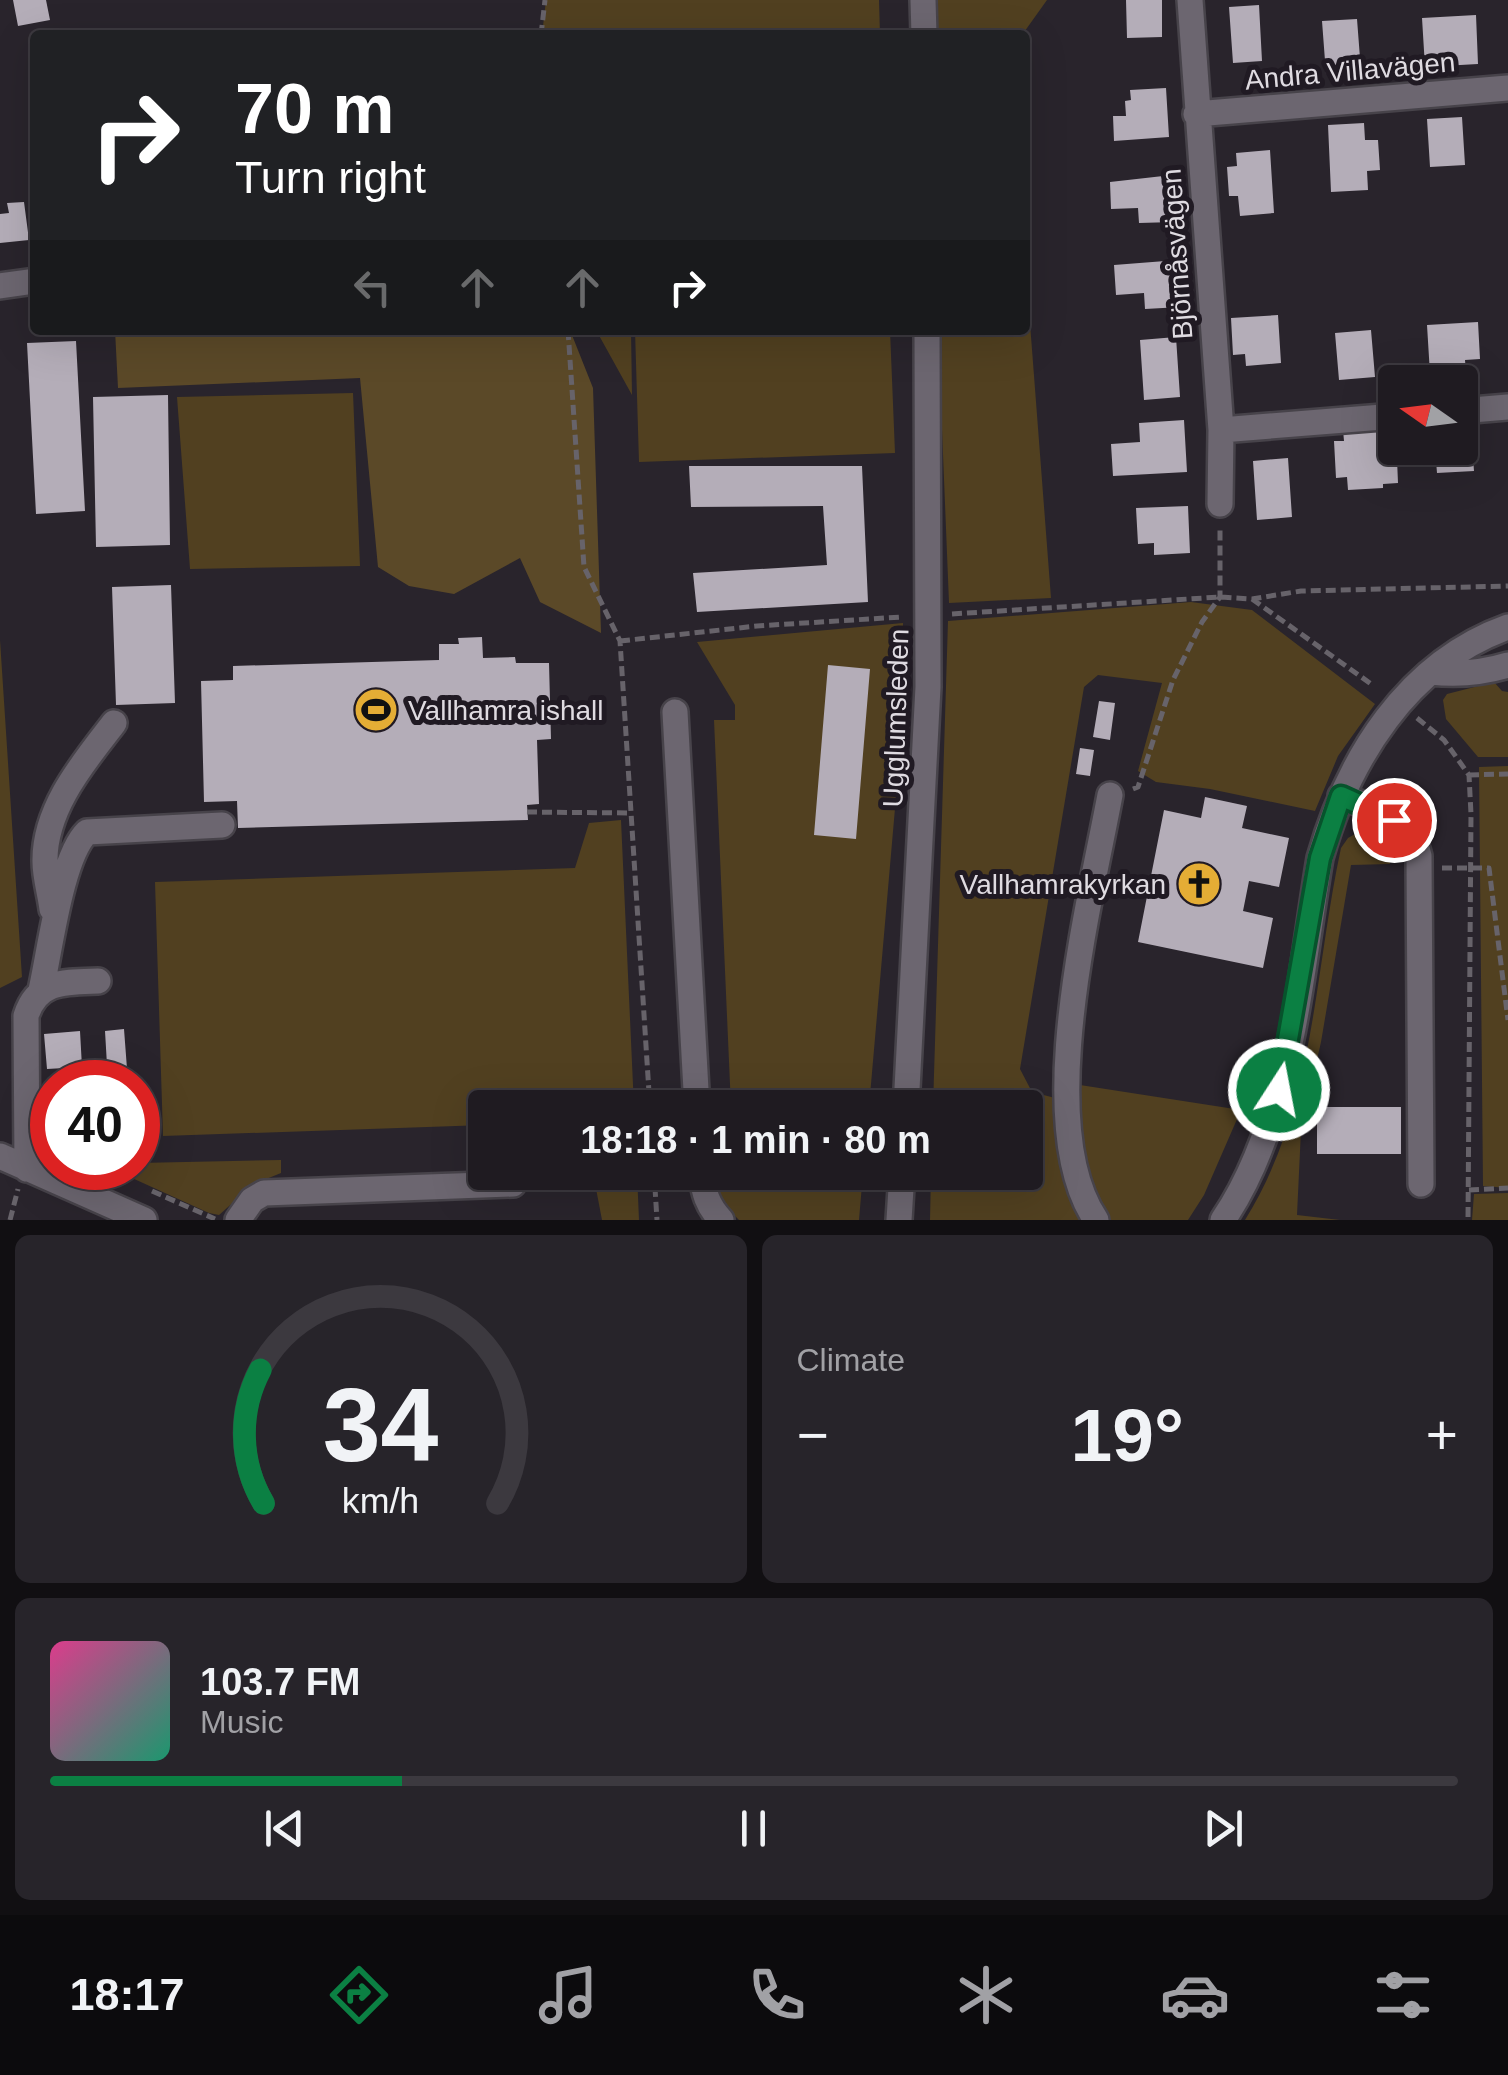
<!DOCTYPE html>
<html lang="en">
<head>
<meta charset="utf-8">
<style>
  :root { --surface:#1f1b21; --page:#27242a; --text:#f1f3f6; --muted:#a1a1a5; --line:#3c393f; --accent:#0b8043 }
  body { margin:0; font-family:Helvetica,sans-serif; background:var(--page); color:var(--text); height:100vh; display:flex; flex-direction:column; font-size:38px; white-space:nowrap }
  * { box-sizing:border-box; margin:0 }
  p { font-size:32px; color:var(--muted) }
  .icon { flex:none; width:55px; height:55px; fill:none; stroke:currentColor; stroke-width:2; stroke-linecap:round; stroke-linejoin:round }
  .map { position:relative; height:1220px; overflow:hidden }
  .drawer { display:flex; flex-direction:column; gap:15px; padding:15px; background:#110f12; flex:1 }
  .drawer>* { flex:none }
  .banner { position:absolute; left:30px; top:30px; width:1000px; height:305px; border-radius:10px; box-shadow:0 10px 40px #0002,0 0 0 2px var(--line); background:#202124; color:#fff; overflow:hidden }
  .needle { width:65px; rotate:284deg }
  .fabs { position:absolute; left:1378px; top:365px; display:grid; gap:20px }
  .fabs a { display:grid; place-items:center; width:100px; height:100px; border-radius:10px; background:var(--surface); box-shadow:0 10px 40px #0002,0 0 0 2px var(--line); font-size:50px }
  .speed { position:absolute; left:30px; top:1060px; display:flex; gap:20px; font-size:50px; font-weight:700; text-align:center }
  .speed>* { display:grid; place-content:center; width:130px; height:130px; border-radius:50%; background:var(--surface); box-shadow:0 10px 40px #0002,0 0 0 2px var(--line); line-height:1 }
  .speed .limit { border:15px solid #d22; background:#fff; color:#111 }
  .pin { position:absolute; display:grid; place-items:center; width:85px; height:85px; color:#fff; margin:-42px; border:5px solid #fff; border-radius:50%; box-shadow:0 2px 10px #0007 }
  .me { position:absolute; width:110px; margin:-55px; rotate:11deg; stroke-linejoin:round; filter:drop-shadow(0 0 8px #0008) }
  .turn { display:flex; align-items:center; gap:35px; height:210px; padding:0 40px; font-size:45px }
  .turn .icon { width:130px; height:130px; stroke-width:2.5 }
  .turn b { display:block; font-size:70px; line-height:85px }
  .lanes { display:flex; align-items:center; height:95px; padding:0 40px; background:#0003; justify-content:center; gap:50px; direction:ltr }
  .lanes .off { opacity:.35 }
  .big { font-size:75px; font-weight:600; line-height:1.1 }
  .drawer .widget { flex:1; display:flex; flex-direction:column; justify-content:center; gap:15px; min-width:0; padding:0 35px; border-radius:15px; background:var(--page) }
  .drawer .dial { align-items:center; gap:0 }
  .dial svg { height:260px; overflow:visible; fill:none; stroke:var(--line); stroke-width:7; stroke-linecap:round; text-anchor:middle }
  .dial text { fill:var(--text); stroke:none }
  .song { display:flex; align-items:center; gap:30px }
  .cover { width:120px; height:120px; border-radius:15px; background:linear-gradient(135deg,hsl(330 70% 55%),hsl(160 70% 35%)) }
  .played { height:10px; border-radius:5px; background:linear-gradient(90deg,var(--accent) 25%,var(--line) 25%) }
  .keys { display:flex; justify-content:space-around; direction:ltr }
  .heat { display:flex; justify-content:space-between; align-items:center; font-size:55px; direction:ltr }
  .drawer .tiles { flex:1; display:grid; gap:15px; grid-template-columns:1fr 1fr }
  .widget:last-child { grid-column:span 2 }
  .trip { position:absolute; left:468px; top:1090px; width:575px; height:100px; border-radius:10px; background:var(--surface); box-shadow:0 10px 40px #0002,0 0 0 2px var(--line); font-weight:600; line-height:100px; text-align:center }
  .tab-bar { display:flex; height:160px; justify-content:space-around; align-items:center; background:#0c0b0d; color:var(--muted) }
  .tab-bar .icon { width:70px; height:70px }
  .tab-bar .active { color:var(--accent) }
  .tab-bar b { font-size:45px; color:var(--text) }
  .map>svg:first-child { display:block }
  .green { fill:#514020 }
  .forest { fill:#5b4928 }
  .building { fill:#b4adb8 }
  .lines { fill:none; stroke-linecap:round; stroke-linejoin:round }
  .minor-casing { stroke:#47434a; stroke-width:30 }
  .path { stroke:#67636a; stroke-width:5; stroke-dasharray:10 5; stroke-linecap:butt }
  .minor { stroke:#6c6670; stroke-width:25 }
  .route-casing { stroke:#07532c; stroke-width:25 }
  .route { stroke:#0b8043; stroke-width:18 }
  .labels { text-anchor:middle; dominant-baseline:central; stroke-width:10; stroke-linejoin:round; paint-order:stroke }
  .street-label { font-size:28px; fill:#dfdbe1; stroke:#201a23 }
  .poi-label { font-size:28px; fill:#dfdbe1; stroke:#201a23; text-anchor:start }
</style>
</head>
<body>
<div class="map">
<svg width="1508" height="1220" viewBox="0 0 1508 1220">
  <rect width="100%" height="100%" fill="#29242c"/>
  <path class="green" d="M546 0H879L880 35H542Z
    M933 0H1047L1022 35H933Z
    M1025 258 1051 598 949 603 938 330H1025Z
    M596 330H631L632 395Z
    M635 330H890L895 453 639 462Z
    M353 393 360 566 190 569 177 397Z
    M1191 602 1252 610 1375 704 1338 756 1315 811 1210 789 1156 782 1138 771 1162 683 1098 675 1084 687 1020 1069 1032 1092 1059 1099 1085 1220H930L931 1173 1025 1172V1108L933 1107 948 621Z
    M903 623 900 751 869 1107H731L714 720H735V705L697 642Z
    M0 640 22 977 0 988Z
    M1494 682 1502 691 1508 692V757H1478L1446 719 1443 700 1447 694Z
    M1508 766V1188L1483 1186 1479 767Z
    M621 820 634 1107 485 1108V1125L163 1136 155 882 575 868 589 823Z
    M1371 825 1389 837 1390 864 1351 865 1321 1042 1301 1130 1297 1215 1340 1220H1245C1315 1108 1314 973 1341 848L1348 838Z
    M1080 1085 1241 1110 1204 1195 1188 1220H1111C1081 1181 1078 1133 1080 1085Z
    M281 1160V1173L254 1184 219 1215 209 1213 110 1168H138V1163Z
    M593 1173H637L639 1220H602Z
    M717 1173H863L859 1220H739C724 1205 712 1195 717 1173Z
    M1508 1193V1220H1472L1474 1194Z"/>
  <path class="forest" d="M115 330H570L593 388 601 633 540 602 520 558 454 594 409 586 378 567 360 378 118 388Z"/>
  <path class="building" d="M13 0H46L50 20 18 26Z
    M1126 0H1162V37L1127 38Z
    M1259 5 1262 61 1233 63 1229 7Z
    M1476 15 1478 64 1425 67 1422 18Z
    M1357 19 1361 71 1326 74 1322 21Z
    M1166 88 1169 137 1114 141 1113 116H1126L1125 101 1131 100 1130 90Z
    M1462 117 1465 165 1430 167 1427 119Z
    M1364 123 1365 140H1378L1380 170 1367 171 1368 190 1331 192 1328 125Z
    M1270 150 1274 213 1240 216 1238 196H1229L1227 167 1237 166 1236 153Z
    M1172 175 1174 222 1139 223 1138 208 1111 209 1110 182Z
    M24 202 29 240 0 243V214L9 213 7 203Z
    M1178 260 1181 307 1145 309 1144 293 1116 295 1114 265Z
    M1278 315 1281 363 1246 366 1245 354 1233 355 1231 318Z
    M1478 322 1480 359 1465 360 1466 372 1430 374 1427 325Z
    M1371 330 1375 377 1339 380 1335 333Z
    M1176 337 1180 397 1144 400 1140 340Z
    M76 341 85 511 36 514 27 343Z
    M168 395 170 545 96 547 93 397Z
    M1184 420 1187 472 1113 476 1111 444 1140 442 1139 423Z
    M1470 421 1474 471 1437 473 1435 448H1460V422Z
    M1379 428 1382 460 1397 459 1398 483 1383 484V488L1348 490 1347 477 1336 478 1334 441H1344L1343 430Z
    M1288 458 1292 517 1257 520 1253 461Z
    M689 466H862L868 602 697 612 693 573 827 565 823 506 691 507Z
    M1188 506 1190 553 1154 555V543L1138 544 1136 508Z
    M171 585 175 703 116 705 112 587Z
    M482 637 483 658 515 657 516 663H549L551 739 537 740 539 804 527 805 528 820 238 828 237 801 204 802 201 681 233 680V666L439 660V644H459L458 638Z
    M828 665 870 669 856 839 814 835Z
    M1099 701 1115 703 1110 740 1093 737Z
    M1080 748 1094 750 1090 776 1076 774Z
    M1205 797 1247 806 1242 828 1289 838 1279 887 1249 881 1243 911 1273 918 1263 968 1138 942 1164 810 1201 818Z
    M124 1029 128 1082H108L105 1031Z
    M80 1031 82 1067 47 1069 44 1034Z
    M1317 1107H1401V1154H1317Z"/>
  <g class="lines">
    <defs>
      <path id="minor" d="M923 0 924 35
        M1190 0 1221 430 1220 504
        M1196 114 1508 88
        M0 286 35 281
        M1460 411 1508 407
        M1221 430 1395 416
        M1431 672C1458 675 1482 673 1508 665
        M675 712 697 1108
        M1341 796C1372 808 1411 820 1419 856L1421 1184
        M52 909C50 893 45 877 45 862 44 809 83 763 114 723
        M41 990C50 951 61 857 87 832L222 825
        M906 1108 928 687 927 330
        M0 1156 144 1220
        M27 1169 26 1016C37 980 66 982 98 981
        M701 1172C704 1193 707 1205 721 1220
        M238 1220 252 1200 264 1193 513 1184
        M899 1220 902 1172
        M1096 1220C1032 1126 1090 903 1110 795
        M1223 1220C1291 1120 1300 976 1320 858 1348 759 1407 663 1508 627"/>
    </defs>
    <use href="#minor" class="minor-casing"/>
    <path class="path" d="M541 35 545 0
      M568 330 584 567 620 641 650 1108
      M1252 599 1374 686
      M952 614 1220 597 1252 599 1301 591 1508 586
      M620 641 757 626 901 617
      M1417 718 1444 740 1469 775 1471 814 1468 1220
      M1469 775 1508 774
      M1133 789 1138 787 1173 680 1202 622 1220 597V527
      M527 812 630 813
      M1442 868H1489L1508 1020
      M654 1172 657 1220
      M1469 1190 1508 1188
      M152 1191 215 1219
      M10 1220 18 1189"/>
    <use href="#minor" class="minor"/>
  </g>
  <g class="lines">
    <defs>
      <path id="route" d="M1279 1090 1320 858 1341 796 1394 820"/>
    </defs>
    <use href="#route" class="route-casing"/>
    <use href="#route" class="route"/>
  </g>
  <defs>
    <symbol id="stadium-disc" viewBox="-11 -11 22 22"><circle r="9.5" fill="#e4ad35" stroke="#201a23"/><path d="M0-5a6.5 5 0 1 0 0 10a6.5 5 0 1 0 0-10ZM-3.5-1.8h7v3.6h-7Z" fill="#111"/></symbol>
    <symbol id="church-disc" viewBox="-11 -11 22 22"><circle r="9.5" fill="#e4ad35" stroke="#201a23"/><path d="M-1.2-6h2.4v3.5h3.3v2.4h-3.3V6h-2.4V-.1h-3.3v-2.4h3.3Z" fill="#111"/></symbol>
  </defs>
  <g fill-rule="evenodd">
    <use href="#stadium-disc" x="351" y="685" width="50" height="50"/>
    <use href="#church-disc" x="1174" y="859" width="50" height="50"/>
  </g>
  <g class="labels">
    <g class="street-label">
      <text transform="translate(1350 71) rotate(-5)">Andra Villavägen</text>
      <text transform="translate(1177 254) rotate(-94)">Björnåsvägen</text>
      <text transform="translate(896 718) rotate(-88)">Ugglumsleden</text>
    </g>
    <g class="poi-label">
      <text x="408" y="710">Vallhamra ishall</text>
      <text x="1166" y="884" text-anchor="end">Vallhamrakyrkan</text>
    </g>
  </g>
</svg>
<div class="fabs">
<a><svg class="needle" viewBox="-14 -14 28 28"><path d="M0-13l5 13h-10z" fill="#e53935"/><path d="M0 13l5-13h-10z" fill="#a1a1a5"/></svg></a>
</div>
<div class="speed"><div class="limit">40</div></div>
<div class="pin" style="left:1394px;top:820px;background:#d93025"><svg class="icon" aria-label="arrive" viewBox="0 0 24 24"><path d="M6 21V4h12l-3 4 3 4H6"/></svg></div>
<svg class="me" style="left:1279px;top:1090px" viewBox="-20 -20 40 40"><circle r="17" fill="#0b8043" stroke="#fff" stroke-width="3"/><path d="M0-11L8 9 0 5-8 9z" fill="#fff"/></svg>
<div class="trip">18:18 · 1 min · 80 m</div>
<div class="banner">
<div class="turn"><svg class="icon" aria-label="right" viewBox="0 0 24 24"><path d="M7 20v-9h11M14 6l5 5-5 5"/></svg><div><b>70 m</b>Turn right</div></div>
<div class="lanes"><svg class="icon off" aria-label="left" viewBox="0 0 24 24"><path d="M17 20v-9H6M10 6l-5 5 5 5"/></svg><svg class="icon off" aria-label="ahead" viewBox="0 0 24 24"><path d="M12 20V5M6 11l6-6 6 6"/></svg><svg class="icon off" aria-label="ahead" viewBox="0 0 24 24"><path d="M12 20V5M6 11l6-6 6 6"/></svg><svg class="icon" aria-label="right" viewBox="0 0 24 24"><path d="M7 20v-9h11M14 6l5 5-5 5"/></svg></div>
</div>
</div>
<section class="drawer">
<div class="tiles">
<div class="widget dial"><svg viewBox="0 0 100 80">
<path d="M14 69A42 42 0 1 1 86 69"/>
<path d="M14 69A42 42 0 0 1 13 28" stroke="#0b8043"/>
<text x="50" y="56" font-size="32" font-weight="700">34</text>
<text x="50" y="72" font-size="11">km/h</text>
</svg></div>
<div class="widget"><p>Climate</p>
<div class="heat"><a>−</a><b class="big">19°</b><a>+</a></div>
</div>
<div class="widget">
<div class="song"><i class="cover"></i><div><b>103.7 FM</b><p>Music</p></div></div>
<div class="played"></div>
<div class="keys"><svg class="icon" aria-label="previous" viewBox="0 0 24 24"><path d="M18 5L8 12l10 7zM5 5v14"/></svg><svg class="icon" aria-label="pause" viewBox="0 0 24 24"><path d="M8 5v14M16 5v14"/></svg><svg class="icon" aria-label="next" viewBox="0 0 24 24"><path d="M6 5l10 7-10 7zM19 5v14"/></svg></div>
</div>
</div>
</section>
<nav class="tab-bar">
<b>18:17</b>
<svg class="icon active" aria-label="directions" viewBox="0 0 24 24"><path d="M12 3l9 9-9 9-9-9zM9 14v-3h6M13 9l2 2-2 2"/></svg>
<svg class="icon" aria-label="music" viewBox="0 0 24 24"><path d="M9 18V5l10-2v13"/><circle cx="6" cy="18" r="3"/><circle cx="16" cy="16" r="3"/></svg>
<svg class="icon" aria-label="phone" viewBox="0 0 24 24"><path d="M5 4h4l2 5-3 2q2 4 5 5l2-3 5 2v4C11 20 4 13 5 4z"/></svg>
<svg class="icon" aria-label="climate" viewBox="0 0 24 24"><path d="M12 3v18M4 7l16 10M4 17L20 7"/></svg>
<svg class="icon" aria-label="car" viewBox="0 0 24 24"><path d="M5 17H2v-5l4-1 3-4h7l3 4 3 1v5h-3M9 17h6M6 11h13"/><circle cx="7" cy="17" r="2"/><circle cx="17" cy="17" r="2"/></svg>
<svg class="icon" aria-label="filters" viewBox="0 0 24 24"><path d="M4 7h16M4 17h16"/><circle cx="9" cy="7" r="2"/><circle cx="15" cy="17" r="2"/></svg>
</nav>
</body>
</html>
